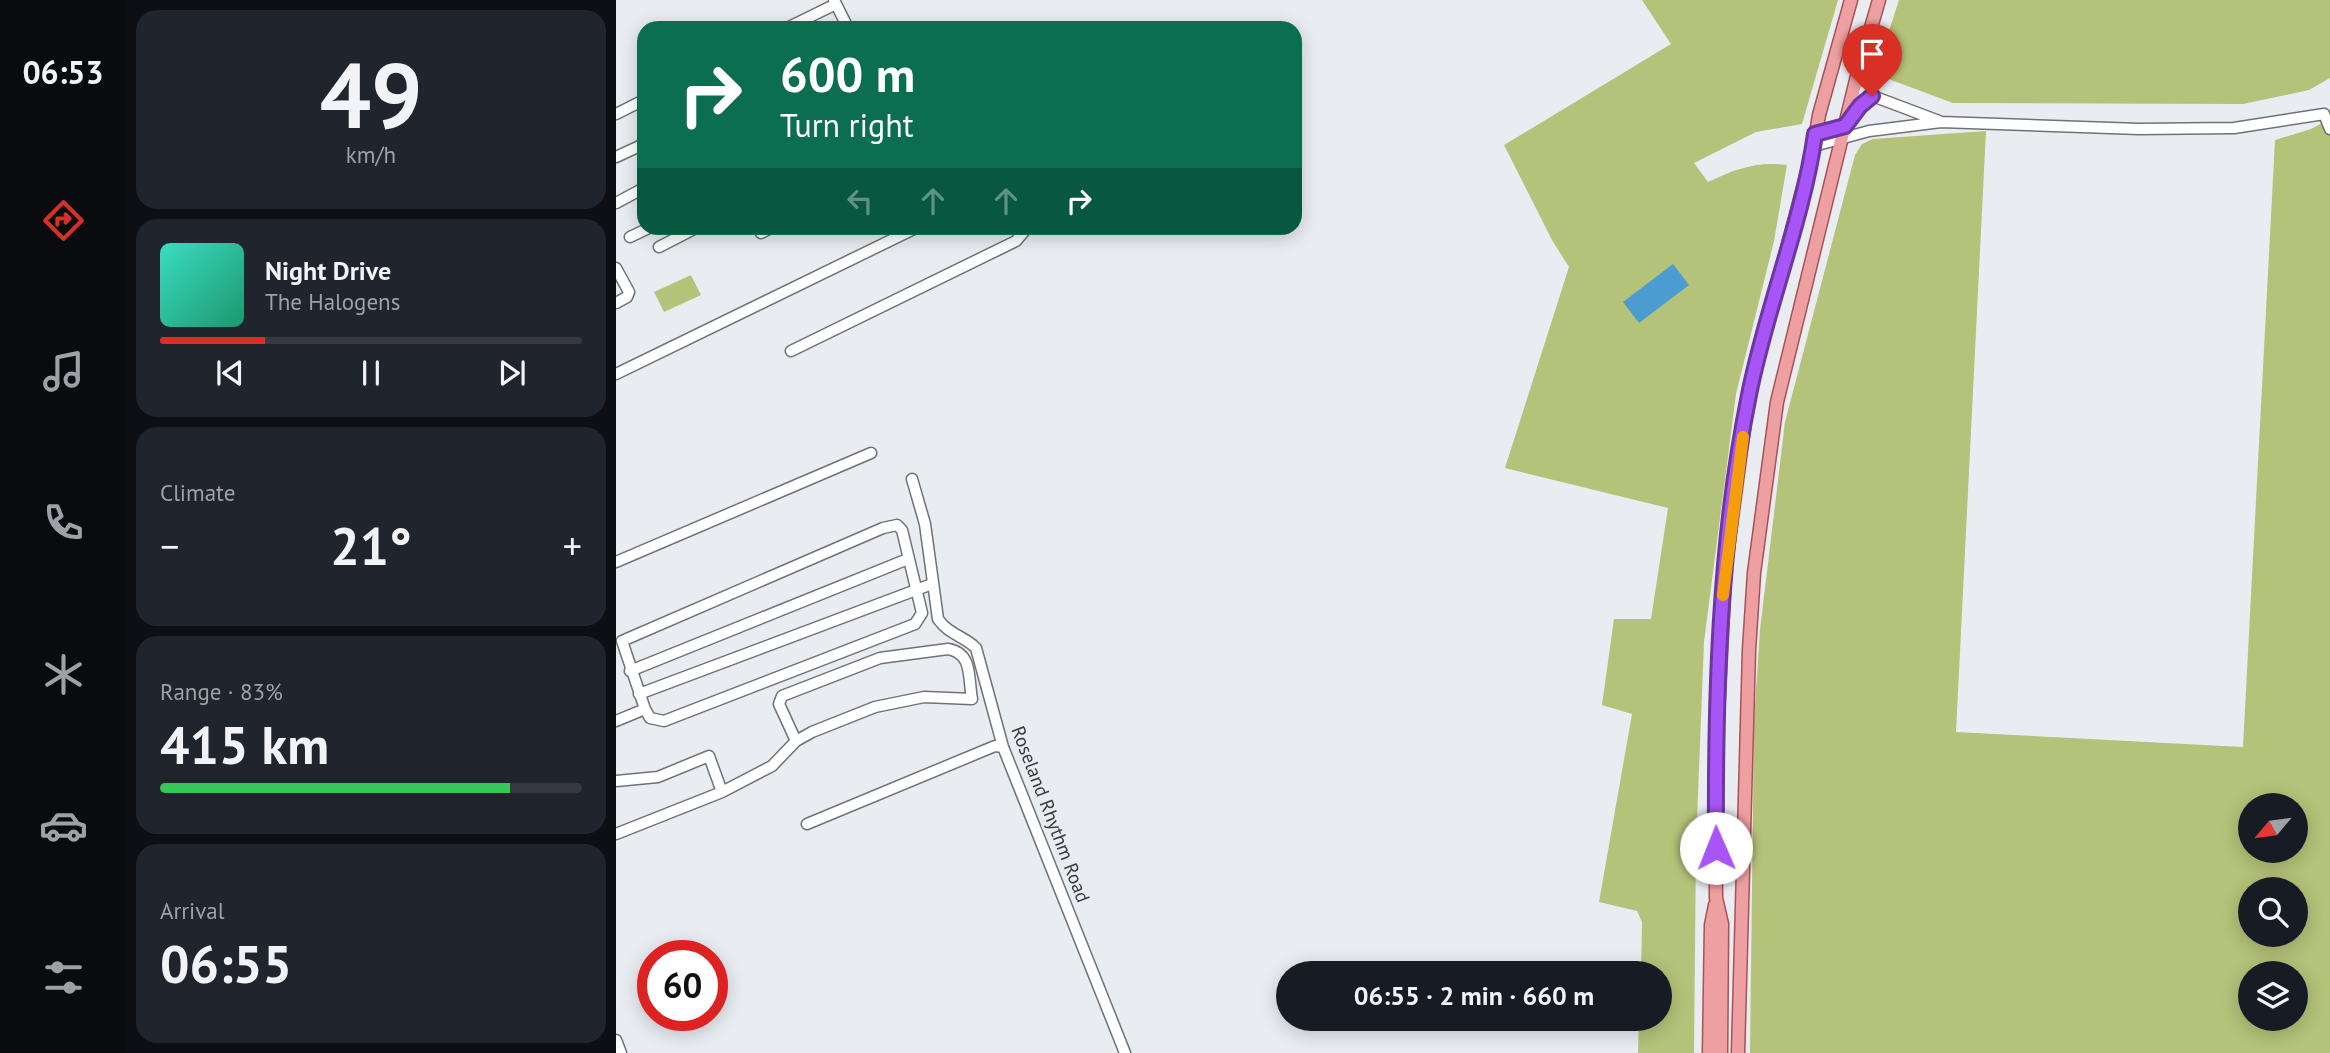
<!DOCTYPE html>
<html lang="en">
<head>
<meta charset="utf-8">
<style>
  :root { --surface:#171b24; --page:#20242c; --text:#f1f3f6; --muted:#9ea1a6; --line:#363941; --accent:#d93025 }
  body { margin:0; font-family:"PT Sans",sans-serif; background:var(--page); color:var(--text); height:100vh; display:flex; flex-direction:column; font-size:26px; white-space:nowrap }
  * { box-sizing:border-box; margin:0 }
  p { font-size:23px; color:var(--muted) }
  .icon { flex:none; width:38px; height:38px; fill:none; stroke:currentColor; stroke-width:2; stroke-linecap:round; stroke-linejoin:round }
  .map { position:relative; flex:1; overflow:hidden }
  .side { display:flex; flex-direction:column; gap:10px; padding:10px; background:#0d0f14; width:490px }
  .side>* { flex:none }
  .top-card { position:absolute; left:21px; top:21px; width:665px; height:214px; border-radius:21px; box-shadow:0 4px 18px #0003; background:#0b6e4f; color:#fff; overflow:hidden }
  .needle { width:46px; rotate:241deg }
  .tools { position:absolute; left:1622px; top:793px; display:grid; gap:14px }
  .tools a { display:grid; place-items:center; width:70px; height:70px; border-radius:50%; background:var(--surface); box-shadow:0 4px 18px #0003; font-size:35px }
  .speed { position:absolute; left:21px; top:940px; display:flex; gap:14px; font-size:35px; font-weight:700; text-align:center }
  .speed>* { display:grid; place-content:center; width:91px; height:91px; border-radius:50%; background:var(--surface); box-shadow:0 4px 18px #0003; line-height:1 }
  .speed .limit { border:10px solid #d22; background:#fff; color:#111 }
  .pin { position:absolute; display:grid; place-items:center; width:60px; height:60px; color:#fff; margin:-72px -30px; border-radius:50% 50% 50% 0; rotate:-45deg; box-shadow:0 0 7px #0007 }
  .pin .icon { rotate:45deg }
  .me { position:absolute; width:77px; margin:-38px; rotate:359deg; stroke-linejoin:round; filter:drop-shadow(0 0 5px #0008) }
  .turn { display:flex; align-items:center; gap:24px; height:147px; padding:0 28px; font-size:32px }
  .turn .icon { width:91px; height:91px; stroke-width:2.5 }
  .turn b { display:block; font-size:49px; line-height:60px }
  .lanes { display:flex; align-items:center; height:66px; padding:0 28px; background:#0003; justify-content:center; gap:35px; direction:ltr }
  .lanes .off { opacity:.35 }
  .big { font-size:52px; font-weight:600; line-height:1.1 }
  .side .card { flex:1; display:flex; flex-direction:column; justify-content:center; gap:10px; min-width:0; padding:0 24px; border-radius:21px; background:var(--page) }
  .side .dial { align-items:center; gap:0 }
  .dial b { font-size:91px; line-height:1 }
  .song { display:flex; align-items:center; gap:21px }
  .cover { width:84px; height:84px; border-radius:10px; background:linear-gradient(135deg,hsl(170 70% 55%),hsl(160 70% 35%)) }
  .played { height:7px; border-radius:4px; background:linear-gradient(90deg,var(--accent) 25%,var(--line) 25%) }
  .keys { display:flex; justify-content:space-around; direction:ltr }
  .heat { display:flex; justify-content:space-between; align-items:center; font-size:38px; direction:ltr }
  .charge { height:10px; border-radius:5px; background:linear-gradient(90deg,#34c759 83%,var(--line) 0) }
  .trip { position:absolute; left:660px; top:961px; width:396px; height:70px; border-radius:35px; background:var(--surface); box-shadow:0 4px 18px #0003; font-weight:600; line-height:70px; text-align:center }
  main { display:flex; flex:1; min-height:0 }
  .dock { display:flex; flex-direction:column; width:126px; justify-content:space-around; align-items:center; background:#090b0e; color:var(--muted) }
  .dock .icon { width:49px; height:49px }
  .dock .current { color:var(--accent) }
  .dock b { font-size:32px; color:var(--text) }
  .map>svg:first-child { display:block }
  .green { fill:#b5c279; fill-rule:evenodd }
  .water { fill:#4b9dd1 }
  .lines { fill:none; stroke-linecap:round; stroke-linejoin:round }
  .minor-casing { stroke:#6f7276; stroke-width:13 }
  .major-casing { stroke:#a75255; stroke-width:15 }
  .minor { stroke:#fff; stroke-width:10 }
  .major { stroke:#ee9fa1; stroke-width:12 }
  .route-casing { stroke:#6d37a1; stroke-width:18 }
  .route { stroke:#a855f7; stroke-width:12 }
  .slow { stroke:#f59e0b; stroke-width:12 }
  .labels { text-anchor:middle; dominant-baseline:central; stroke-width:5; stroke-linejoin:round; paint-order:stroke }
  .street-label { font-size:19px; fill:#383a3b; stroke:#e9ecf1 }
</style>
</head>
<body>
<main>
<nav class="dock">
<b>06:53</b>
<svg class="icon current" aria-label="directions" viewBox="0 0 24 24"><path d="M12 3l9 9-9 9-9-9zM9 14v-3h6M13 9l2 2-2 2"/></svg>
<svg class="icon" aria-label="music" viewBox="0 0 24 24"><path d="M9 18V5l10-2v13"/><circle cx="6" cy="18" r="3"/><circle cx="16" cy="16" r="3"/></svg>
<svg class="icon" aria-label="phone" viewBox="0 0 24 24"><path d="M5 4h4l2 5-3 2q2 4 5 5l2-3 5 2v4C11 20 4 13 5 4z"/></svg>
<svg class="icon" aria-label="climate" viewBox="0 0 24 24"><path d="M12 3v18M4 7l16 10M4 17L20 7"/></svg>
<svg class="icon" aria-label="car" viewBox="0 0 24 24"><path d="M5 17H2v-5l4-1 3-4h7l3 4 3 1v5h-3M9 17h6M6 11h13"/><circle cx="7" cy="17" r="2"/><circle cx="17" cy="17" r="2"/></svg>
<svg class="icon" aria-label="filters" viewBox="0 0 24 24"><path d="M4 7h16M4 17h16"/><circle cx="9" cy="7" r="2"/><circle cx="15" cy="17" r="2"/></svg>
</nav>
<section class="side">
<div class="card dial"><b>49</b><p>km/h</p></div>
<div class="card">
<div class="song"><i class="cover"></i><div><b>Night Drive</b><p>The Halogens</p></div></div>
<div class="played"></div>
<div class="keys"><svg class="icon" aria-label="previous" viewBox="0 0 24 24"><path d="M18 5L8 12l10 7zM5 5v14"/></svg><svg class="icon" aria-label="pause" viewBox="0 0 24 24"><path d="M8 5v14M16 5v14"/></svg><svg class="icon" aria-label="next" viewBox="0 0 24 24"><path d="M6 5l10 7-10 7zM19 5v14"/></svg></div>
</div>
<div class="card"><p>Climate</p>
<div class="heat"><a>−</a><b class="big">21°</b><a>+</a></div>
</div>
<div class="card"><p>Range · 83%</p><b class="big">415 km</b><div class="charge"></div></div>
<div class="card"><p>Arrival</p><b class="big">06:55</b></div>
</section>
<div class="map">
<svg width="1714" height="1053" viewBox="0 0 1714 1053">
  <rect width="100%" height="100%" fill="#e9ecf1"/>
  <path class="green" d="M1026 0H1222L1186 124 1140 132 1078 163 1092 182C1119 169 1141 161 1171 165L1158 241 1120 394 1088 642 1080 845 1078 1053H1022L1023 1019 1043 1018V973H1025L1026 922 1021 911 983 902 1016 714 986 705 998 619H1035L1052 508 889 468 953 267 936 240 888 145 1055 44Z
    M1283 0H1714V78L1693 90 1627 104 1337 103 1259 74Z
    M1714 119V1053H1134L1138 721 1144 630 1169 422 1239 155 1246 144 1257 139 1370 131 1340 732 1627 747 1659 140 1695 129ZM1634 805H1680V850H1634ZM1634 889H1680V934H1634ZM1634 973H1680V1018H1634Z
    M75 275 85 295 48 312 38 292Z"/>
  <path class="water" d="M1057 264 1073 285 1023 323 1007 302Z"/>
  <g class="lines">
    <defs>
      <path id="minor" d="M218 0 232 28
        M171 28 220 4
        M1238 89 1323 121
        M0 114 28 100
        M1199 134 1229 126 1244 106 1257 96
        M1198 146 1253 131 1325 122 1523 129 1618 128 1708 114 1714 129
        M0 157 28 144
        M0 203 28 188
        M145 233 155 228
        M14 237 33 228
        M43 247 80 228
        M0 268 13 292 11 297 0 303
        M175 351 400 241 411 228
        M0 374 300 228
        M296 479 309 524 322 619C332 634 348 636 360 648L387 747 509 1053
        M0 562 255 453
        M14 671 292 559
        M23 694 316 584
        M0 721 29 709 6 641 267 528 281 525 286 530 306 613 299 624 48 721 34 718 29 709
        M0 781 42 777 93 756 106 792
        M191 824 379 746 387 747
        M0 834 106 792 156 766 180 741 196 732 259 707 308 697 356 699C352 678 357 653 332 649L264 658 166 696 163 704 180 741
        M0 1040 5 1053"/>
      <path id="major" d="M1093 1053 1095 925 1099 905
        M1105 1053 1106 924 1100 898 1099 775 1109 571 1132 397 1198 146 1203 115 1235 0
        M1122 1053 1133 650 1138 573 1161 402 1241 76 1263 0"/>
    </defs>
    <use href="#minor" class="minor-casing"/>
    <use href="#major" class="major-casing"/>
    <use href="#minor" class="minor"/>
    <use href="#major" class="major"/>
  </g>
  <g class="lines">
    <defs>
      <path id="route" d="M1100 848C1099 698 1103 543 1133 395 1150 308 1187 220 1199 134L1229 126 1244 106 1256 96"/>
    </defs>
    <use href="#route" class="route-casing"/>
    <use href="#route" class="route"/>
    <path class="slow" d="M1107 595 1127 437"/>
  </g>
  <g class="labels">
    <g class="street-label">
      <text transform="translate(435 814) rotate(69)">Roseland Rhythm Road</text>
    </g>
  </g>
</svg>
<div class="tools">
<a><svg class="needle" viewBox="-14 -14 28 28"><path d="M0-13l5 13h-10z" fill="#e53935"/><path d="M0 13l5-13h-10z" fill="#9ea1a6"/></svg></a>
<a><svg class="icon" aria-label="search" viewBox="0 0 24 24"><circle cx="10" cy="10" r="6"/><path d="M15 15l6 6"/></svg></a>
<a><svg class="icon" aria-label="layers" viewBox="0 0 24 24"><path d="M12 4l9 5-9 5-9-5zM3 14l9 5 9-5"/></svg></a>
</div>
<div class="speed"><div class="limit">60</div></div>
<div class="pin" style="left:1256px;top:96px;background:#d93025"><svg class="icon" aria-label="arrive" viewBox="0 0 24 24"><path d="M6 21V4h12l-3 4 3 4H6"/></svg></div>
<svg class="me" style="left:1100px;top:848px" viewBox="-20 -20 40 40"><circle r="19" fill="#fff"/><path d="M0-13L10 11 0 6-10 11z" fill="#a855f7"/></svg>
<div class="trip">06:55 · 2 min · 660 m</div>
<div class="top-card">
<div class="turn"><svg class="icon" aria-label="right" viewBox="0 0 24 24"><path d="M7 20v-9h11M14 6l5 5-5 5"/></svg><div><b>600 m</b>Turn right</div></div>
<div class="lanes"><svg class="icon off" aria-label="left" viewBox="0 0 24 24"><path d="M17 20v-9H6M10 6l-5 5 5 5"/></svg><svg class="icon off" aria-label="ahead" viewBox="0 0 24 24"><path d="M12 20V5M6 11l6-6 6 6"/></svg><svg class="icon off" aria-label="ahead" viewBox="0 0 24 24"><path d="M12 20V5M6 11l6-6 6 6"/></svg><svg class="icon" aria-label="right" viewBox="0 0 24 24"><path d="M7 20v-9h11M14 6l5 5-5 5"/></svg></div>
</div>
</div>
</main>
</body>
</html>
